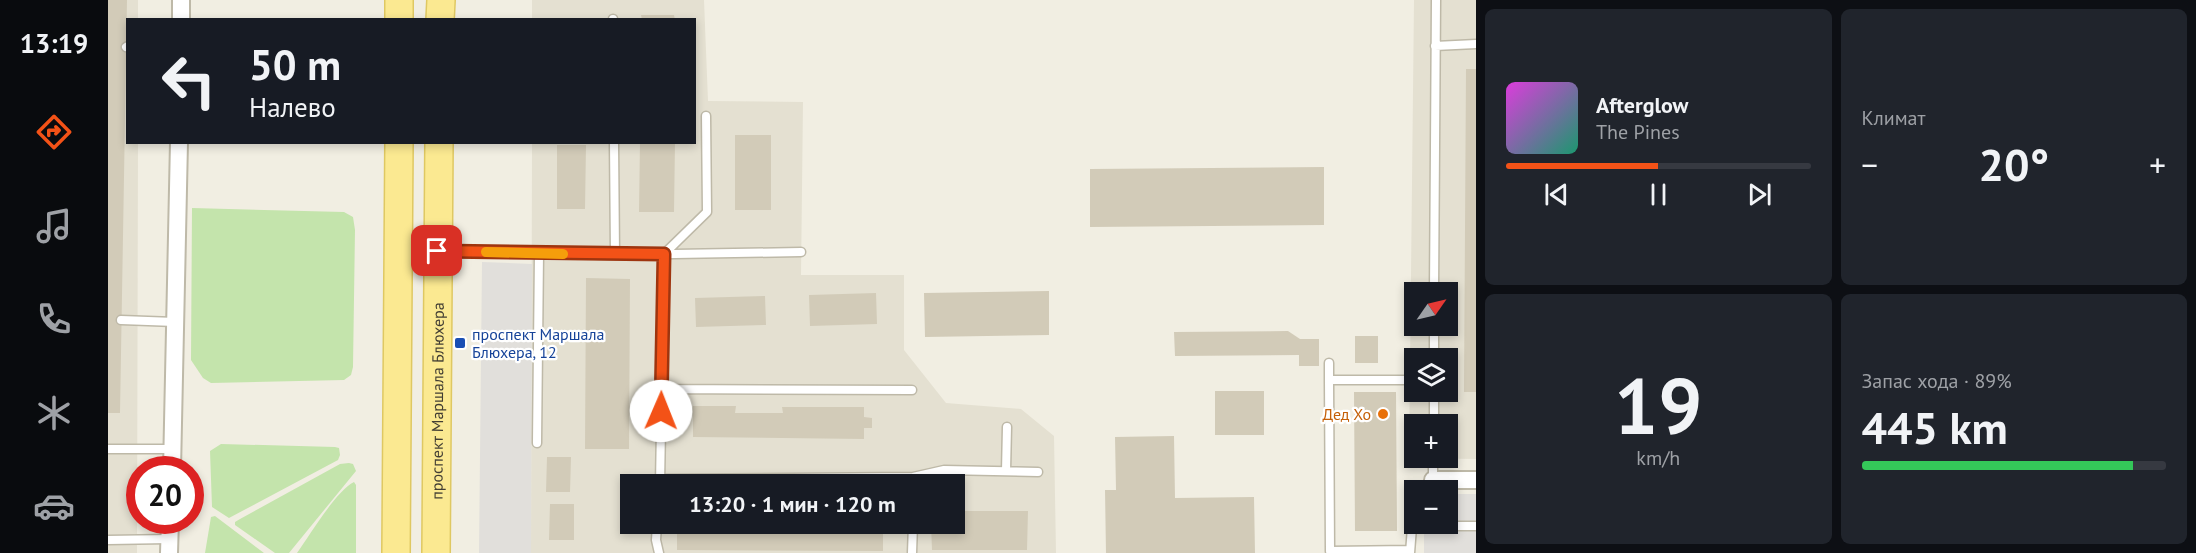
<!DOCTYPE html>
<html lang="ru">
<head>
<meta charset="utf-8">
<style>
  :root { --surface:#171b24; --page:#20242c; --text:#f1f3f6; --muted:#9ea1a6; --line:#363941; --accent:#f35217 }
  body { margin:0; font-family:"PT Sans",sans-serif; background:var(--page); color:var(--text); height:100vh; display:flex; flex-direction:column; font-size:22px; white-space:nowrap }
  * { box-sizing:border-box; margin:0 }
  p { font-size:20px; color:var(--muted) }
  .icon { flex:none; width:33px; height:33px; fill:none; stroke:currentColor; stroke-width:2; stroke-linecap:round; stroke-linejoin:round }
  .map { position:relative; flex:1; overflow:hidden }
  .side { display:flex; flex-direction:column; gap:9px; padding:9px; background:#0d0f14; width:720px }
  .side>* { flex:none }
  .hud { position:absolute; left:18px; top:18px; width:570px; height:126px; border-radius:0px; box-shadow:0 3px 9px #0003; background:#171b24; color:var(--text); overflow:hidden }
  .needle { width:39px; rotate:56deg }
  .controls { position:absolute; left:1296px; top:282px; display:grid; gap:12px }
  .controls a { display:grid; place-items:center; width:54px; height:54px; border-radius:0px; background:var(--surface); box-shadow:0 3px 9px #0003; font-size:30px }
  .speed { position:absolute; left:18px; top:456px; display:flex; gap:12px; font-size:30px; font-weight:700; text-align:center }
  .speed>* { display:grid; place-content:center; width:78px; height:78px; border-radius:50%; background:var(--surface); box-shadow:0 3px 9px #0003; line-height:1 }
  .speed .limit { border:9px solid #d22; background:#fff; color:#111 }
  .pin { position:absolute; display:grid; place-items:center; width:51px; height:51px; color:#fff; margin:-26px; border-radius:12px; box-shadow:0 3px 9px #0006 }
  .me { position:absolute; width:66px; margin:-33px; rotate:1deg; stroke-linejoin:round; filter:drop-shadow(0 0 4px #0008) }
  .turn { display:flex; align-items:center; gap:21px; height:126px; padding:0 24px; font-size:27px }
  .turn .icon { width:78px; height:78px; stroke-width:2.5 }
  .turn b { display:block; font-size:42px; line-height:51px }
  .big { font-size:45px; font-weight:700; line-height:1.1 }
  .side .card { flex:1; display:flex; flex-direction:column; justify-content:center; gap:9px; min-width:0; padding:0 21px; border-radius:9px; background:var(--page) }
  .side .dial { align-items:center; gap:0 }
  .dial b { font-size:78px; line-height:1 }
  .song { display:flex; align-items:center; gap:18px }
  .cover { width:72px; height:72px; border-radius:9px; background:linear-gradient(135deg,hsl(300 70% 55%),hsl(160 70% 35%)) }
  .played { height:6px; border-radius:3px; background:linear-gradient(90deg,var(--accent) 50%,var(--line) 50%) }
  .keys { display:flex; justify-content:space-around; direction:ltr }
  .heat { display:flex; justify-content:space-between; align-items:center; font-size:33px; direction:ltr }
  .charge { height:9px; border-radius:4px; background:linear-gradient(90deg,#34c759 89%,var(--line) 0) }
  .side .tiles { flex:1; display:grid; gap:9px; grid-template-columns:repeat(2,1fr) }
  .trip { position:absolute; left:512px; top:474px; width:345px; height:60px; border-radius:0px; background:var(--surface); box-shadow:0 3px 9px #0003; font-weight:700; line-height:60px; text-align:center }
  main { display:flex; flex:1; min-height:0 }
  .dock { display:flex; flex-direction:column; width:108px; justify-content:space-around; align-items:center; background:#090b0e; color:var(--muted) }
  .dock .icon { width:42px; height:42px }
  .dock .selected { color:var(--accent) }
  .dock b { font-size:27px; color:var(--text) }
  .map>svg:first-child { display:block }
  .residential { fill:#e4e0d1; fill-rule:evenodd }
  .green { fill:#c4e4ac }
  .parking { fill:#e1dfdb }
  .building { fill:#d2cbb8 }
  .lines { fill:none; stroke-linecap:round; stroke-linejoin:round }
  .service-casing { stroke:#beb9a8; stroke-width:11 }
  .minor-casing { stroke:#beb9a8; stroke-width:20 }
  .primary-casing { stroke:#dfc862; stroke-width:30 }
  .service { stroke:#fff; stroke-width:8 }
  .minor { stroke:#fff; stroke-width:16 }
  .primary { stroke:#fbe991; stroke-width:27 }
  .route-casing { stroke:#9e350f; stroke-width:15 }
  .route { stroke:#f35217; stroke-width:10 }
  .slow { stroke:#f59e0b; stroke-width:10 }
  .transit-dot { fill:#1a4fb4; stroke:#fff; stroke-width:2 }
  .food-dot { fill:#e8710a; stroke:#fff; stroke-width:2 }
  .labels { text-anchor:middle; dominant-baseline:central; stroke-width:4.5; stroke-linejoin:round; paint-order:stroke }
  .transit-label { font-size:16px; fill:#164399; stroke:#fff; text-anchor:start }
  .street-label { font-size:16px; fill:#423e33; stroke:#fff }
  .food-label { font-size:16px; fill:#c56008; stroke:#fff; text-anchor:end }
</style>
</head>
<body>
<main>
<nav class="dock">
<b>13:19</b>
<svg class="icon selected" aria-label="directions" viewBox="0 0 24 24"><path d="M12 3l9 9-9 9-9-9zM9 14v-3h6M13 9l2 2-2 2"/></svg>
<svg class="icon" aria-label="music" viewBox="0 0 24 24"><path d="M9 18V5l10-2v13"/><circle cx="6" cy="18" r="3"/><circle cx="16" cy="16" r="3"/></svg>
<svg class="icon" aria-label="phone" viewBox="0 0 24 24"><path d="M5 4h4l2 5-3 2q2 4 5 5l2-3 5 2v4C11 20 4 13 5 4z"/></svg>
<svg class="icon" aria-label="climate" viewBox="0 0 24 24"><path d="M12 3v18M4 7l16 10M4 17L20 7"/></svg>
<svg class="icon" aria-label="car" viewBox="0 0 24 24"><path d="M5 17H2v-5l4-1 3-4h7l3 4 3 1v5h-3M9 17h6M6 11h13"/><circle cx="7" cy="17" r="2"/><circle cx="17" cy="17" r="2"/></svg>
</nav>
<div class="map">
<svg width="1368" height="553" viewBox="0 0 1368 553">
  <rect width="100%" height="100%" fill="#f1eee2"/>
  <path class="residential" d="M0 0H30V19L20 20V142L30 143 29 553H0Z
    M424 0H596L600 101 695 102 693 275H796V350L838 403 913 409 946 436 948 553H423L424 143 586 142V20L424 19ZM522 484H846V524H522Z
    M1306 0H1368V459L1301 458ZM1306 292H1340V326H1306ZM1306 358H1340V392H1306ZM1306 424H1340V458H1306Z"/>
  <path class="green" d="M84 208 236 212 245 217 247 230 245 367 243 375 236 380 103 383 95 378 83 360Z
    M113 444 227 447 231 448 232 455 230 460 121 518 104 507 102 451Z
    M241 463 245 464 248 471 181 553H167L127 525V522L132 519 232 464Z
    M246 482 248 485V553H189C202 535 228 491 246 482Z
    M107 516 156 553H97L103 517Z"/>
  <path class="parking" d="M374 262 424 264 423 553H371Z
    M1340 494H1368V553H1316V524H1340Z"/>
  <path class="building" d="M0 0H19L12 413H0Z
    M533 15H566L567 20H534Z
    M1358 69H1368V392H1356Z
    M627 135H663V210H627Z
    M532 142H567L566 212H531Z
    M449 145H478L477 209H449Z
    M1216 167V225L982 227V169Z
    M478 278 522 279 521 449H477Z
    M941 291V335L817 337 816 293Z
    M768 293 769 324 702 326 701 295Z
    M657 296 658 325 588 327 587 298Z
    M1180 331 1192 339H1211V366H1191V355L1067 356 1066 332Z
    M1247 336H1270V363H1247Z
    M1107 391H1156V435H1107Z
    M1246 392H1288L1289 531H1247Z
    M585 406H628L627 413H675L674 407H756V417L764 418V428H756V439L585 437Z
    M1066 436 1067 498 1146 497 1147 553H998L997 490H1008L1007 437Z
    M439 457H463L462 492H438Z
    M442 504H466V540H441Z
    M846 511H920L919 550H824L823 524H846Z
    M569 524H775V551L569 550Z"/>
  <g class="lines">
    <defs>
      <path id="service" d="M505 19V20
        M1327 46 1368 44
        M18 47 20 46
        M506 142 507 255
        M332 251 507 255 693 252
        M1326 292 1328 0
        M13 320 67 322
        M1326 358V326
        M1221 380V363
        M554 389 804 390
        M1326 424V392
        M429 443 431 253
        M0 449H64
        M898 471 899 427
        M552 479 805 477 836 470 930 472
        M552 484 556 254 599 212 598 116
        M1312 490 1325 480V458
        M549 524 548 540 551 553
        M1346 526H1368
        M0 540 61 539
        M1302 550 1222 551 1221 380H1306
        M804 553 805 524
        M1302 553 1306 501"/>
      <path id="minor" d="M73 0V20
        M64 470 71 142
        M1325 480H1368
        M61 553 62 520"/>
      <g id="primary">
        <path d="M291 20V0"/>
        <path d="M332 20 333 0"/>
        <path d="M288 553 291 142"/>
        <path id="s1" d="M328 553 331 142"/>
      </g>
    </defs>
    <use href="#service" class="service-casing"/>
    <use href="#minor" class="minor-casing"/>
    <use href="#primary" class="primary-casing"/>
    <use href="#service" class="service"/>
    <use href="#minor" class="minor"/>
    <use href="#primary" class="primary"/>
  </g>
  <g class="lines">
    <defs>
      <path id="route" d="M329 251 556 254 553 411"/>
    </defs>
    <use href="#route" class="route-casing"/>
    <use href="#route" class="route"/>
    <path class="slow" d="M378 252 455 254"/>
  </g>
  <rect class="transit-dot" x="346" y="337" width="12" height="12" rx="3"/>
  <circle class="food-dot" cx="1275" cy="414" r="6"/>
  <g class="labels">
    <g class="transit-label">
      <text x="364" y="334">проспект Маршала<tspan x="364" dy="18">Блюхера, 12</tspan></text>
    </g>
    <g class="street-label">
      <text stroke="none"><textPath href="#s1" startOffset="152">проспект Маршала Блюхера</textPath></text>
    </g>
    <g class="food-label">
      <text x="1263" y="414">Дед Хо</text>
    </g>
  </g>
</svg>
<div class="controls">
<a><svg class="needle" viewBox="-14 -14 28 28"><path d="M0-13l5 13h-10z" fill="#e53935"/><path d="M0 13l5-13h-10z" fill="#9ea1a6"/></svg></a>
<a><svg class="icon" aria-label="layers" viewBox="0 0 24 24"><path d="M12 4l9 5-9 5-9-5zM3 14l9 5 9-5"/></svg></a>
<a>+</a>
<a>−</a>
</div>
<div class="speed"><div class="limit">20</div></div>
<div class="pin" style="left:329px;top:251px;background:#d93025"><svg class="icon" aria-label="arrive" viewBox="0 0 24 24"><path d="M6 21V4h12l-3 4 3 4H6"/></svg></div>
<svg class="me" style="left:553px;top:411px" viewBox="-20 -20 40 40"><circle r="19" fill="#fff"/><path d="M0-13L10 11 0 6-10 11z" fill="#f35217"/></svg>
<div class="trip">13:20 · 1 мин · 120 m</div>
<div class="hud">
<div class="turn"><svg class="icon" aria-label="left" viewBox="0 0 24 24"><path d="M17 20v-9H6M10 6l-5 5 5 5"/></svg><div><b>50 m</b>Налево</div></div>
</div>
</div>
<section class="side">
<div class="tiles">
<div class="card">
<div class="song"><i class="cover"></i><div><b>Afterglow</b><p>The Pines</p></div></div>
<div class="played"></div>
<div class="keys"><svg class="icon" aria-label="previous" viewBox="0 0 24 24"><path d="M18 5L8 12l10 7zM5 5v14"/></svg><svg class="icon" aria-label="pause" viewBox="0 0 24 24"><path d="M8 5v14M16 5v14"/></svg><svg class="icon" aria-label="next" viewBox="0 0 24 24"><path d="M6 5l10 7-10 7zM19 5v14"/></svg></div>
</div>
<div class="card"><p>Климат</p>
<div class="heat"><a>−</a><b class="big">20°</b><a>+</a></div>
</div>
<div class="card dial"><b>19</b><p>km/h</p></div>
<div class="card"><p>Запас хода · 89%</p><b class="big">445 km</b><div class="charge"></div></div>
</div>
</section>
</main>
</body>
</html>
